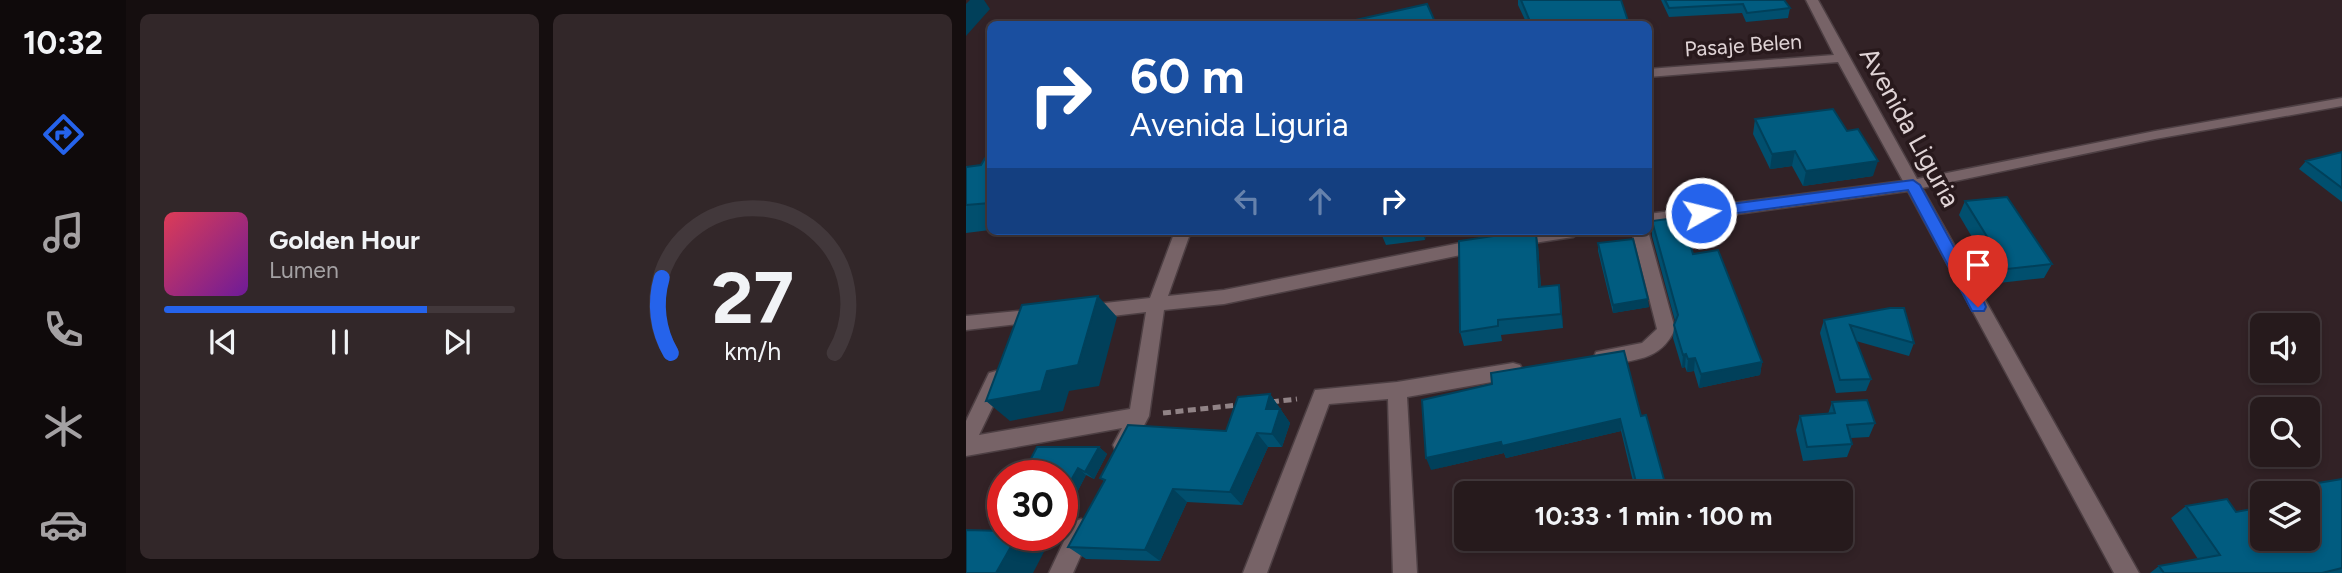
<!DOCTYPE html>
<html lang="en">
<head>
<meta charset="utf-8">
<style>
  :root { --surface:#261a1c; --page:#322729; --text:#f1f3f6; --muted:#a4a1a3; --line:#42383b; --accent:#2563eb }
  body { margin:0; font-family:Figtree,sans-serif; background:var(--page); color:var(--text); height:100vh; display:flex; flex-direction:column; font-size:26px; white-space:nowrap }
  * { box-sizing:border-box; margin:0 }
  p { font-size:23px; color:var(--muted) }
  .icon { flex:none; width:38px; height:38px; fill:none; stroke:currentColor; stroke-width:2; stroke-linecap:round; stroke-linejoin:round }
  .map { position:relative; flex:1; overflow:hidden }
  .side { display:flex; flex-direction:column; gap:14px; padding:14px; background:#150e0f; width:840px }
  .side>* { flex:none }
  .hud { position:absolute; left:21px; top:21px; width:665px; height:214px; border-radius:10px; box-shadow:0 4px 10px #0003,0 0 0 2px var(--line); background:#1a4fa0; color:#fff; overflow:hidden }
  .buttons { position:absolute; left:1284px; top:313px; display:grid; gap:14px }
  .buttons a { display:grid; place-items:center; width:70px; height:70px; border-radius:10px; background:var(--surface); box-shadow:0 4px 10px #0003,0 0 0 2px var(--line); font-size:35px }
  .speed { position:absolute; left:21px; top:460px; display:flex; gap:14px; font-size:35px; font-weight:700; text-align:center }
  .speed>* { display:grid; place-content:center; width:91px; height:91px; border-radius:50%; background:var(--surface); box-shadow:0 4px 10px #0003,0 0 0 2px var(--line); line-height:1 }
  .speed .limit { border:10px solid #d22; background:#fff; color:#111 }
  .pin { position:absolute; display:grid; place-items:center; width:60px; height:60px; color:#fff; margin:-72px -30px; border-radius:50% 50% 50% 0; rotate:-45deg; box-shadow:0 0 7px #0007 }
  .pin .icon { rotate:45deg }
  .me { position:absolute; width:77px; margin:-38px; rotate:82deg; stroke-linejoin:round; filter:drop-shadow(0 0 5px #0008) }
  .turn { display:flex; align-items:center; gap:24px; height:147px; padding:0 28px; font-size:32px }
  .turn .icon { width:91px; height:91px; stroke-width:2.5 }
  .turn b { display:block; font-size:49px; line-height:60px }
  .lanes { display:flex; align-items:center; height:66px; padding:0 28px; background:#0003; justify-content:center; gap:35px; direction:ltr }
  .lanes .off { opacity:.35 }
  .side .widget { flex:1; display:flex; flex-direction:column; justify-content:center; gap:10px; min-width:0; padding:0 24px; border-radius:10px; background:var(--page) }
  .side .dial { align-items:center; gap:0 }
  .dial svg { height:182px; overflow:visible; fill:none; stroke:var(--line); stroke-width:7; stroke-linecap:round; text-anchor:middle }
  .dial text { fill:var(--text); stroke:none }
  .song { display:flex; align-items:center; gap:21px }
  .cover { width:84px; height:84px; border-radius:10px; background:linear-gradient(135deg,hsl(350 70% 55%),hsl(280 70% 35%)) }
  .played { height:7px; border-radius:4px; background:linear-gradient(90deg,var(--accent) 75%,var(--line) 75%) }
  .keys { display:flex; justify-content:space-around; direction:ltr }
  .side .tiles { flex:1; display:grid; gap:14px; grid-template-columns:repeat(2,1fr) }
  .trip { position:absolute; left:488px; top:481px; width:399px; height:70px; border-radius:10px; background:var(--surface); box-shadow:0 4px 10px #0003,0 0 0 2px var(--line); font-weight:700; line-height:70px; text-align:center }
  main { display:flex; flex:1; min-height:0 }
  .menu { display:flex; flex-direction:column; width:126px; justify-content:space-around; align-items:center; background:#0f0a0b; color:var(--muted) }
  .menu .icon { width:49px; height:49px }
  .menu .current { color:var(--accent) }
  .menu b { font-size:32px; color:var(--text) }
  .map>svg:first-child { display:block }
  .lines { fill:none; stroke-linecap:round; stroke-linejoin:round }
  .minor-casing { stroke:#4d3f43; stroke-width:3 }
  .path { stroke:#918386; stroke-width:5; stroke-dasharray:8 4.5; stroke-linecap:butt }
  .minor { fill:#776367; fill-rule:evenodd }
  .wall { fill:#014f6e }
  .shaded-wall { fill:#01405a }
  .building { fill:#015c80; stroke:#01405a; stroke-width:2 }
  .route { fill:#2563eb; stroke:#184099; stroke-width:2 }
  .labels { text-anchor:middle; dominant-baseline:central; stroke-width:7; stroke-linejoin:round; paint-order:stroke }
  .far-street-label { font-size:21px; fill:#e0d4d6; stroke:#28191c }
  .street-label { font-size:26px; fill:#e0d4d6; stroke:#28191c }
</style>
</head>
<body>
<main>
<nav class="menu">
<b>10:32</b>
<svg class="icon current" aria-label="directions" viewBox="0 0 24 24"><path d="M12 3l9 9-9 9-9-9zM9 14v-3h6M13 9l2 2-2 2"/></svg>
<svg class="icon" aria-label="music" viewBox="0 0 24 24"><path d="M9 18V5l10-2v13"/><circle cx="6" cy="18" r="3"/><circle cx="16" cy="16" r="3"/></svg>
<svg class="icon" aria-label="phone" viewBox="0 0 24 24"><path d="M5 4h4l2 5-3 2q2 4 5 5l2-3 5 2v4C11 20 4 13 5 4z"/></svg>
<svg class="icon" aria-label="climate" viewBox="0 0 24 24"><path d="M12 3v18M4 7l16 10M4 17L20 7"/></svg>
<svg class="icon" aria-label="car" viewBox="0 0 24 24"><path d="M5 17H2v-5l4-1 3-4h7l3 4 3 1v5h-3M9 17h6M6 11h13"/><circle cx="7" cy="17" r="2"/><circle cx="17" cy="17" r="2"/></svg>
</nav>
<section class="side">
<div class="tiles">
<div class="widget">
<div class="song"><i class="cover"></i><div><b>Golden Hour</b><p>Lumen</p></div></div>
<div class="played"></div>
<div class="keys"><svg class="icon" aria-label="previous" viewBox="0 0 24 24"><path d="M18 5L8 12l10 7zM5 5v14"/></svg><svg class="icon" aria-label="pause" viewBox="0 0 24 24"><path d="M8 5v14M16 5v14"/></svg><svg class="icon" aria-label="next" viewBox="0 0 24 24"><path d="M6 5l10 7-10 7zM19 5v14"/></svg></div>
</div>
<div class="widget dial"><svg viewBox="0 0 100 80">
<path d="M14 69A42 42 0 1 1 86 69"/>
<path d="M14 69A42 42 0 0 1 10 36" stroke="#2563eb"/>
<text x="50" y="56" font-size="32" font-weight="700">27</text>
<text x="50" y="72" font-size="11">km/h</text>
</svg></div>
</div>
</section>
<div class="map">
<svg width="1376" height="573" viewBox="0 0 1376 573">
  <rect width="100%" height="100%" fill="#322226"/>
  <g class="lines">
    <defs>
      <path id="minor" d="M840 0H852L951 179 1189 131 1376 98V106L1189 139 956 188 1173 573H1148L942 191 682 226V214L937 181 872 62 682 77V69L868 55Z
        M209 231H225L202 296 258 290 514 239 522 245 514 251 258 304 198 310 183 416 164 452 157 454 150 452 147 445 156 428 0 456V421L23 373 30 371 37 373 40 379 13 435 164 409 180 312 121 319 115 317 112 312 115 307 121 305 184 298Z
        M569 231H615L607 237 549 246 541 240 543 236Z
        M666 231H682L709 329C695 361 668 360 637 365L630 362 628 357 630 352 676 343 691 329Z
        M72 309 78 311 81 316 78 321 0 330V316Z
        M547 363 554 365 557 371 554 377 441 397 451 573H427L422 399 363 404 301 573H277L349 390 431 382Z
        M115 519 123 522 126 530 107 573H83L107 522Z"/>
    </defs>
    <use href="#minor" class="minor-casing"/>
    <path class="path" d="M305 402 331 399
      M197 413 272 405"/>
    <use href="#minor" class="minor"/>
  </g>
  <path class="wall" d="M552 0H655L663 24H561L552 5Z
    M695 0H818L824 8 822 18 780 22 776 13 703 17Z
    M789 119 907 176 837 186 826 166 804 169 787 134Z
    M24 150V230L0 233V167L15 165Z
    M1376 152V202L1333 169 1340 161Z
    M999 201 1086 264 1078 278 1033 283 993 215Z
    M686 221 727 254 796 362 794 375 733 388 728 371 721 372 719 367 716 368 707 338 708 325 709 321 686 236Z
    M414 231H460L459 240 420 245Z
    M530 231H570L572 245 575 287 595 300 597 328 535 335 536 341 498 346 494 332 554 232 531 234Z
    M632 243 683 307 647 313 632 251Z
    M924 308 948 343 943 356 890 341 905 379 900 391 870 393 854 333 858 320Z
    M304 394 324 423 316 447H302L276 505 221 502 194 561 120 559 102 547 138 481 134 478 260 431Z
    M866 402 909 423 903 437 885 438 886 444 881 457 837 461 830 430 834 416 862 414Z
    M675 416 702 494H670L655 431 540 458 538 453 465 470Z
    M133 447 141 454 128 479 120 475 106 502H96V476L62 473 59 470Z
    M1376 479V573H1184L1193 566 1232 559 1205 518 1220 506 1270 512 1297 539 1342 494H1313L1322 488Z"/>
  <path class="shaded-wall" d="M4 0H18L24 9 0 36V4Z
    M829 151 826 166 804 169 806 154Z
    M912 161 907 176 837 186 840 171Z
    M456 231H460L459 240Z
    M570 231 572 245 576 302 573 287Z
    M593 285 595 300 597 328 595 314Z
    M132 296 151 317 133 386 103 391 97 411 44 421 20 401Z
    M682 299 683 307 647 313V305Z
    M720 354 719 367 716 368 717 355Z
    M729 358 728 371 721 372 722 359Z
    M796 362 794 375 733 388 735 374Z
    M304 394 324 423 316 447 306 434 300 409Z
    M654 419 655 431 540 458 538 453 465 470 460 458 535 442Z
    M291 433 302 447 276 505 264 492Z
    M133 447 141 454 128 479 119 472Z
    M112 468 120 475 106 502 97 496Z
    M207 489 221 502 194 561 179 550Z
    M51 536H61L80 548 67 573H30Z"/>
  <path class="building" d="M555 0H655L663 24H565Z
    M699 0H818L824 8 781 13 777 4 703 8Z
    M461 4 470 24H372Z
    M867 109 881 131 892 129 912 161 840 171 829 151 806 154 789 119Z
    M24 150V203L0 205V167L15 165Z
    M1376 152V188L1340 161Z
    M1041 197 1086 264 1041 269 999 201Z
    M716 217 727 254 752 250 796 362 735 374 729 358 722 359 720 354 717 355 708 325 712 315 686 221Z
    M561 231H570L573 287 593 285 595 314 532 320V326L494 332 493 241Z
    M667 239 682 299 647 305 632 243Z
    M132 296 112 365 81 371 75 391 20 401 56 305Z
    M924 308H938L948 343 884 325 905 379 874 380 858 320Z
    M658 351 675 416 680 415 702 494H673L654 419 536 446 535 442 460 458 456 400 526 384 525 373Z
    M304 394 300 409H314L306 434 291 433 264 492 207 489 179 550 102 547 139 480 134 478 162 425 260 431 272 397Z
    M901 400 909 423 881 425 886 444 841 447 834 416 869 413 866 402Z
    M71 447H133L119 472 112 468 96 496V476H60L64 470H59Z
    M1376 479V568L1356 573H1198L1193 566 1254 555 1220 506 1261 499 1270 512 1297 507V539H1342V494H1326L1322 488Z
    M0 530 37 531V536H51L30 573H0Z"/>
  <path class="route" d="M947 180 954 185 1018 302 1020 307 1018 311H1006L942 190 735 218 728 213 735 208Z"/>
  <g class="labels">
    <g class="far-street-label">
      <text transform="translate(777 45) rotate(-4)">Pasaje Belen</text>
    </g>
    <g class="street-label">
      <text transform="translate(944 127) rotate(61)">Avenida Liguria</text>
    </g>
  </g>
</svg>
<div class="buttons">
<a><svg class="icon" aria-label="sound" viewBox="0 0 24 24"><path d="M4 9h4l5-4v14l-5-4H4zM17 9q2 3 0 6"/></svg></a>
<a><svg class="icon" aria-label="search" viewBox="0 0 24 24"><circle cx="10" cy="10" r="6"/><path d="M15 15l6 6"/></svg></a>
<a><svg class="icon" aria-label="layers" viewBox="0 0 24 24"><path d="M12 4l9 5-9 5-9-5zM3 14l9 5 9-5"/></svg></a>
</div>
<div class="speed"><div class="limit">30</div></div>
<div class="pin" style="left:1012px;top:307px;background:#d93025"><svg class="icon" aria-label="arrive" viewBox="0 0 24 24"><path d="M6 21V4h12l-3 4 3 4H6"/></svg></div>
<svg class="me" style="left:735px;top:213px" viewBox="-20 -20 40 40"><circle r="17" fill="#2563eb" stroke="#fff" stroke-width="3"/><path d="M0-11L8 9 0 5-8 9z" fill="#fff"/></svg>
<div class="trip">10:33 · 1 min · 100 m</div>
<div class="hud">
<div class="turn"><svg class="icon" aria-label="right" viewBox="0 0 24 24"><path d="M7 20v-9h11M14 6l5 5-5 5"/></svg><div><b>60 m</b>Avenida Liguria</div></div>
<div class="lanes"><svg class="icon off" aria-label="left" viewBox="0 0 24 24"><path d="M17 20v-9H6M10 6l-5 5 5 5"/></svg><svg class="icon off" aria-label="ahead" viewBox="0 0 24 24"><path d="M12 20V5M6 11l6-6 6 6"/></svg><svg class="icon" aria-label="right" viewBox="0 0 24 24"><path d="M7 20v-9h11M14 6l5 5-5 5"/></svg></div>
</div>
</div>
</main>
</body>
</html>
